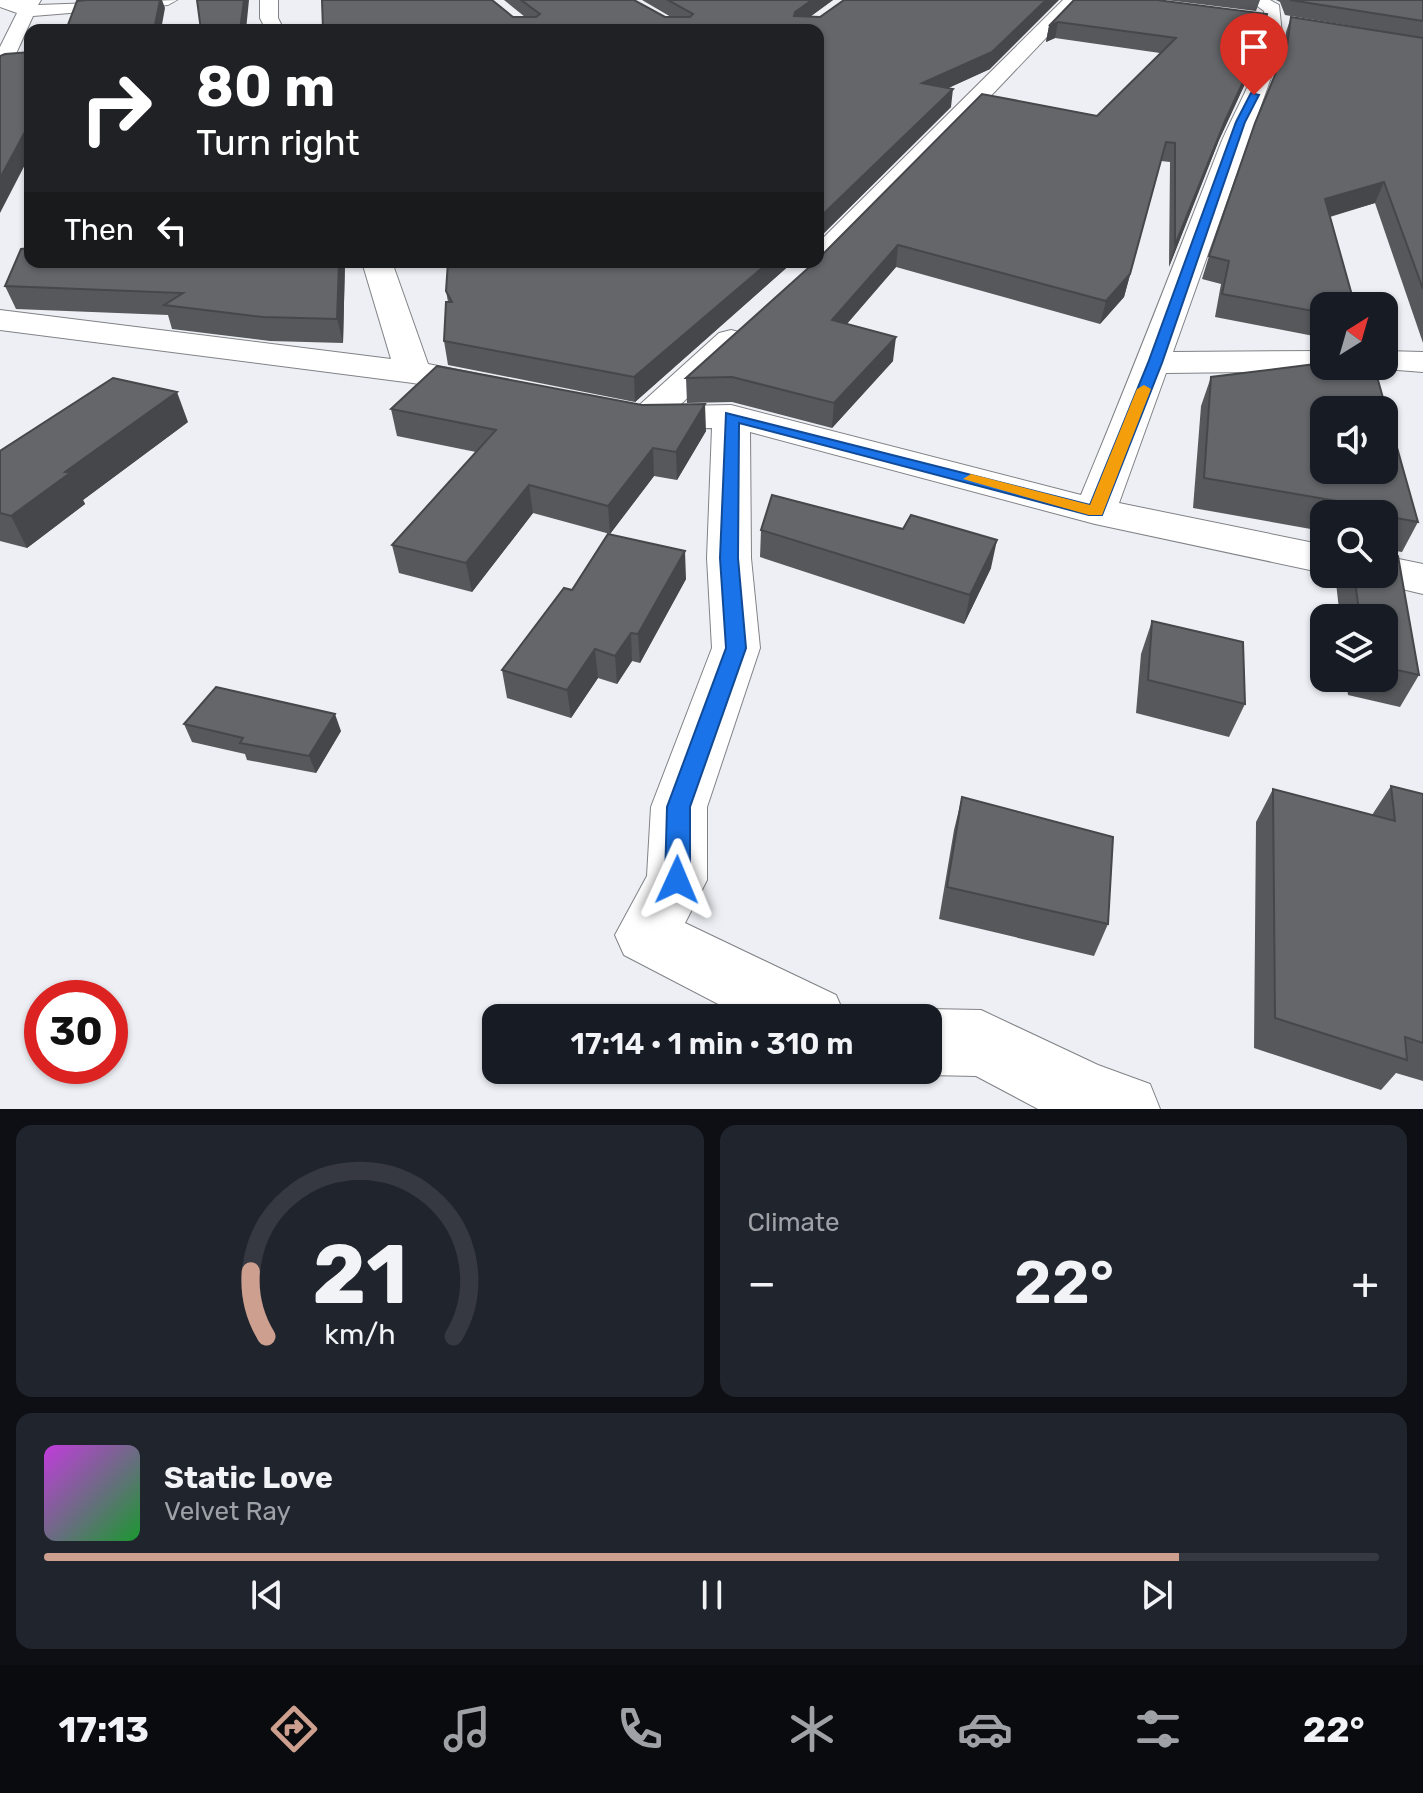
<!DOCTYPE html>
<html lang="en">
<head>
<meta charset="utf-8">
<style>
  :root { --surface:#171b24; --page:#20242c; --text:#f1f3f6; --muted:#9ea1a6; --line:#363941; --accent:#cc9f8e }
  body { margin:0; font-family:Rubik,sans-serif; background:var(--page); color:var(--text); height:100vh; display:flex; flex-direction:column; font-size:30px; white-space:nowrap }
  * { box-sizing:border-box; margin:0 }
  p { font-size:26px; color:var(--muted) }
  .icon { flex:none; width:44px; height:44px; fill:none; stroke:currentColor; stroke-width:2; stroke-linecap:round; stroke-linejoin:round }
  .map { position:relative; height:1109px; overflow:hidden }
  .panel { display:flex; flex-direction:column; gap:16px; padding:16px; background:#0d0f14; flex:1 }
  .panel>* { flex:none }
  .banner { position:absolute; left:24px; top:24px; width:800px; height:244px; border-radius:16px; box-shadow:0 2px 6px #0004; background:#202124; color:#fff; overflow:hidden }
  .needle { width:52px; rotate:37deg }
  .controls { position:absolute; left:1310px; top:292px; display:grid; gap:16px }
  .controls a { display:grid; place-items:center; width:88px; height:88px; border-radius:16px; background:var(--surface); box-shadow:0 2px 6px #0004; font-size:40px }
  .speed { position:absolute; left:24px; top:980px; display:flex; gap:16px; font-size:40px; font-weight:700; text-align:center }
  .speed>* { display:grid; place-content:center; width:104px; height:104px; border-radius:50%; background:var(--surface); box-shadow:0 2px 6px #0004; line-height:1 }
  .speed .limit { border:12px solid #d22; background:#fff; color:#111 }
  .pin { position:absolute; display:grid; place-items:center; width:68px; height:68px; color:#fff; margin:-82px -34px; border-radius:50% 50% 50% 0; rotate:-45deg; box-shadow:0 0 8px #0007 }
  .pin .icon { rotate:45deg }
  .me { position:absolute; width:88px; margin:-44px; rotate:1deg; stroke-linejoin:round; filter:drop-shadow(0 0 6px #0008) }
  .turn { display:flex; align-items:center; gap:28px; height:168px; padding:0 40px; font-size:36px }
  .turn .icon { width:104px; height:104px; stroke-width:2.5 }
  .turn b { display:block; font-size:56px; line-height:68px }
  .then { display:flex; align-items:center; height:76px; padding:0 40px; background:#0003; gap:16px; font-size:30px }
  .big { font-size:60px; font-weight:600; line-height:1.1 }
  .panel .card { flex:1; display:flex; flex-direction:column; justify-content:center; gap:12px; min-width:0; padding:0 28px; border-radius:16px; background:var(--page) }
  .panel .dial { align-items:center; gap:0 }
  .dial svg { height:208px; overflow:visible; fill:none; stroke:var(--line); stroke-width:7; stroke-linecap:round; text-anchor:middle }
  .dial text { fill:var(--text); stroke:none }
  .song { display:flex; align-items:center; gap:24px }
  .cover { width:96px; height:96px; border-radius:12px; background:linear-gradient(135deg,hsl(290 70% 55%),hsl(130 70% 35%)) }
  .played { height:8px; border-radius:4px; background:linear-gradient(90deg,var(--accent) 85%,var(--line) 85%) }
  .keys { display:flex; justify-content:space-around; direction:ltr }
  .heat { display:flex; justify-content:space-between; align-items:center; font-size:44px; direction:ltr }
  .panel .tiles { flex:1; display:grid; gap:16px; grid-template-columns:1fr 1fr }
  .card:last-child { grid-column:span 2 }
  .trip { position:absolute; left:482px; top:1004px; width:460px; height:80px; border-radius:16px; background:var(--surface); box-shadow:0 2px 6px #0004; font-weight:600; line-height:80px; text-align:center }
  .dock { display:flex; height:128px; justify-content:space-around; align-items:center; background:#090b0e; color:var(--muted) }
  .dock .icon { width:56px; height:56px }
  .dock .active { color:var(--accent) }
  .dock b { font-size:36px; color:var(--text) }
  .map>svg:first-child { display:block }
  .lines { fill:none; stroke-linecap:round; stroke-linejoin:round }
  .minor-casing { stroke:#808286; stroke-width:2 }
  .minor { fill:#fff; fill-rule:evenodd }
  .wall { fill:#56585b }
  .shaded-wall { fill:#46474a }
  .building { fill:#64666a; stroke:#46474a; stroke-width:2; fill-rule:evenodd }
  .route { fill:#1a73e8; stroke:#114b97; stroke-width:2 }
  .slow { fill:#f59e0b }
</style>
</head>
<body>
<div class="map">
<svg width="1423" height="1109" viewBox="0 0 1423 1109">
  <rect width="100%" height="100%" fill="#edeff4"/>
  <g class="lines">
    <defs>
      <path id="minor" d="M0 0H41L38 5 177 0 168 5 33 16 10 67 0 73V47L17 13 0 7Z
        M260 0H278V18L284 30H266L260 18Z
        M1063 0H1082L829 266H807L805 262H818V243Z
        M1249 0H1270L1279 5 1283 44 1173 352 1324 351V366H1338L1324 371 1166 373 1119 503 1324 545V573L1095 524 750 432 751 558 760 648 707 807V880L685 923 836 995 846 1018H745L624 955 615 935 647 876 651 807 712 648 707 558 712 428 644 429 631 426 625 418 719 333 731 330 743 333 748 340 679 406 731 405 1081 495C1129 380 1174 264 1219 148 1237 103 1268 62 1264 11Z
        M362 262H392L428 364 498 378 503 386 498 394 485 397 413 383 0 330V310L391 359Z
        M1384 351 1423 352V372L1372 368 1370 366H1384Z
        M1384 556 1423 564V594L1368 581 1363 574H1384Z
        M928 1009 981 1010 1098 1065 1150 1084 1160 1109H1038L976 1076 928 1075 915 1070H928V1018H905Z"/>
    </defs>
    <use href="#minor" class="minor-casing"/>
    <use href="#minor" class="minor"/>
  </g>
  <path class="wall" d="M504 0H634L665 17H671L642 0H833L810 17 990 69 948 88 951 107 818 239V30H323L513 17H525Z
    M1074 0 1256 60 1219 140 1169 267 1170 162 1161 161 1124 297 1100 324 896 267 847 324 893 361 832 428 732 402 687 403 686 378 1097 116 1160 53 1055 38 1046 42 1049 26Z
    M1166 0H1260L1256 11Z
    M1276 0H1423V38L1285 15 1280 2Z
    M1291 17 1423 38V343L1375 203 1330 217 1324 306V338L1215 317 1221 284 1202 279 1209 256 1283 56 1286 32Z
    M30 262H345L343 343 270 341 172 329 168 315 16 309 5 286Z
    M793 262 635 402 448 365 444 341 448 302 446 291Z
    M1211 377 1418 522 1402 552 1390 550 1388 554 1419 675 1400 707 1348 695 1346 678H1384V618H1340L1335 574H1384V514H1324V538L1322 531 1193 508 1201 406Z
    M391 409 706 431 677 480 654 476 610 534 533 513 472 592 399 573 392 545 476 452 397 436Z
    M188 422 83 500 85 504 27 548 0 541V451Z
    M761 530 991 568 964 624 760 557Z
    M686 579 640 663 632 661 617 684 598 678 571 718 507 698 502 670 572 590Z
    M1152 621 1245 704 1229 737 1136 713 1141 654Z
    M184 724 341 731 316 773 247 760 245 754 192 742Z
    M1391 786 1423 794V1081L1396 1073 1381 1090 1254 1048 1256 822 1273 789 1372 815Z
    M962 797 1108 924 1094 956 939 919 954 830Z"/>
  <path class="shaded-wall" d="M160 0H162L165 8 161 30H154Z
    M244 0H249L246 30H240Z
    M812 0H833L794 28 795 12Z
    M1046 0H1059L990 69 920 101 922 83Z
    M1058 22 1055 38 1046 42 1049 26Z
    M1261 43 1256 60 1219 140 1169 267 1175 245 1225 121Z
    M953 89 951 107 818 239V219Z
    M26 130H30V155L0 213V178Z
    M1166 142 1124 297 1100 324 1106 301Z
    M1384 182 1375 203 1317 220 1325 199Z
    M898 245 896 267 830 343 832 320Z
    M339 262H345L343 343 337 319Z
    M769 262H793L635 402 634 377Z
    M896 337 893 361 832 428 834 403Z
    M177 392 188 422 83 500 85 504 27 548 11 516 65 472Z
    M705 404 706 431 677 480 676 452Z
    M653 448 654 476 610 534 608 506Z
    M529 485 533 513 472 592 466 563Z
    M997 540 991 568 964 624 970 595Z
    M685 551 686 579 640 663 638 634Z
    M631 633 632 661 617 684 615 656Z
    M595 649 598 678 571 718 567 690Z
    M335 714 341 731 316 773 309 756Z"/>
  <path class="building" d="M88 0H160L154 30H66L77 1Z
    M197 0H244L240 30H201Z
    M322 0H492L513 17H536L540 14 521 0H634L665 17H690L693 14 668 0H812L795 12 794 16 820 17 844 0H1046L992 52 922 83 953 89 818 219V30H323Z
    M1074 0H1157L1267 14 1261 43 1225 121 1175 245V143L1166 142 1130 274 1106 301 898 245 832 320 896 337 834 403 732 377 686 378 815 262H818V259L982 94 1097 116 1176 38 1058 22 1049 26Z
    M1290 0H1423V21Z
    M1291 17 1423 38V289L1384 182 1325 199 1355 306H1324V313L1222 294 1229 261 1209 256 1255 123 1287 46Z
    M30 52V130H26L0 178V56L5 54Z
    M30 248V262H339L337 319 263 317 164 305 183 293 5 286 21 249Z
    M448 262H769L634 377 444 341 446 302H452L446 291Z
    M1324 363V366H1374L1418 522 1391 517 1395 540 1384 542V514H1347L1346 509 1338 507 1336 501 1204 478 1211 377ZM1324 410H1384V470H1324Z
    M437 366 642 405 705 404 676 452 653 448 608 506 529 485 466 563 392 545 496 430 391 409Z
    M113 378 177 392 65 472 70 473 11 516 0 513V451Z
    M772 495 903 529 911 515 997 540 970 595 761 530Z
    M608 534 685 551 638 634 631 633 615 656 595 649 567 690 502 670 564 588 572 590Z
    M1384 553 1398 556 1419 675 1384 667V618H1360L1354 574H1384Z
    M1152 621 1243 642 1245 704 1148 680Z
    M216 687 335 714 309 756 240 743 243 738 184 724Z
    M1391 786 1423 794V1043L1405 1037 1407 1060 1275 1018 1273 789 1395 821Z
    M962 797 1113 837 1108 924 947 887Z"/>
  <path class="route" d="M1251 93 1259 95 1245 122 1162 363 1102 515H1089L739 423 738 558 746 648 690 807V880L686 888 677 891 669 888 665 880 667 807 726 648 720 558 726 413 1090 505 1148 363 1236 122Z"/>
  <path class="slow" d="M1144 385 1151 389 1102 515H1089L963 479 971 474 1090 505 1137 389Z"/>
</svg>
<div class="controls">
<a><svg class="needle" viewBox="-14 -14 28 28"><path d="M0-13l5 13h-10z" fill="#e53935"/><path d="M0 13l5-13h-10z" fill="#9ea1a6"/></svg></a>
<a><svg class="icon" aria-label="sound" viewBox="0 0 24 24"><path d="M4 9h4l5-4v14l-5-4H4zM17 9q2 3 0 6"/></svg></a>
<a><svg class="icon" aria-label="search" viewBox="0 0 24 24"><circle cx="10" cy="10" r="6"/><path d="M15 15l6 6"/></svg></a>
<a><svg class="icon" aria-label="layers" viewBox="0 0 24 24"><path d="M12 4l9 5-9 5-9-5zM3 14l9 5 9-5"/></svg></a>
</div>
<div class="speed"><div class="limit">30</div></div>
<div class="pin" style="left:1254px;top:95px;background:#d93025"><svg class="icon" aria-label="arrive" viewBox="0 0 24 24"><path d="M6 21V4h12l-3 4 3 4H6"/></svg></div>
<svg class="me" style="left:677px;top:880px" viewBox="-20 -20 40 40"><path d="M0-17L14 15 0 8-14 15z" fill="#1a73e8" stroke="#fff" stroke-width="4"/></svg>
<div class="trip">17:14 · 1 min · 310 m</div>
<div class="banner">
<div class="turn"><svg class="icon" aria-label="right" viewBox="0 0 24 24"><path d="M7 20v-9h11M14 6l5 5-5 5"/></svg><div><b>80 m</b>Turn right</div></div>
<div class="then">Then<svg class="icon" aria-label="left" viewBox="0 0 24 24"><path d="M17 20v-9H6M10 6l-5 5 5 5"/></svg></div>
</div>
</div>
<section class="panel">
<div class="tiles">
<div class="card dial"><svg viewBox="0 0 100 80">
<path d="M14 69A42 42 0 1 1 86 69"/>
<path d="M14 69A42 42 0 0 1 8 44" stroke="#cc9f8e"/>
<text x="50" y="56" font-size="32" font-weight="700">21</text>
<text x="50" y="72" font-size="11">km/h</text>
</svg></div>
<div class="card"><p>Climate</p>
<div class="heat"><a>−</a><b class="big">22°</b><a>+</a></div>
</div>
<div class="card">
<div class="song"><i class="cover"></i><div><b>Static Love</b><p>Velvet Ray</p></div></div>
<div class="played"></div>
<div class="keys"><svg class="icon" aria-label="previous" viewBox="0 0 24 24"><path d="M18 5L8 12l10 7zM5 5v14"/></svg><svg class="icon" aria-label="pause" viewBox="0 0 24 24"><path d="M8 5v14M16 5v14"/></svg><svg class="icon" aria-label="next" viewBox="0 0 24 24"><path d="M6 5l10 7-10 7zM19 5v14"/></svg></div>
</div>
</div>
</section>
<nav class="dock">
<b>17:13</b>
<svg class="icon active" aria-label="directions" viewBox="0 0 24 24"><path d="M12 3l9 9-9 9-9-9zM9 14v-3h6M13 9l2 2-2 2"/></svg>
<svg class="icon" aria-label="music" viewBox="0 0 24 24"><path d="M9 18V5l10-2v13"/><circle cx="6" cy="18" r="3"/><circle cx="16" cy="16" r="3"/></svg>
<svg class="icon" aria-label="phone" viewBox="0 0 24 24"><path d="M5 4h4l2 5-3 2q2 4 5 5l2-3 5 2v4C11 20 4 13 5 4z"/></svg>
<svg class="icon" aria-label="climate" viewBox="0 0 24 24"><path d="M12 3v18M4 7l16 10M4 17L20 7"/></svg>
<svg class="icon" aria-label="car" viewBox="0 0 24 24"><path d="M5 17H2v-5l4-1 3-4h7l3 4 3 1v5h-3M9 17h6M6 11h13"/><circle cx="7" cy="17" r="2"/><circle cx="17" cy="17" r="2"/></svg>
<svg class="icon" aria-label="filters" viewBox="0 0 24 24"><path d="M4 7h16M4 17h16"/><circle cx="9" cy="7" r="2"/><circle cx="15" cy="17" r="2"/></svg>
<b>22°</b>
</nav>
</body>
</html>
